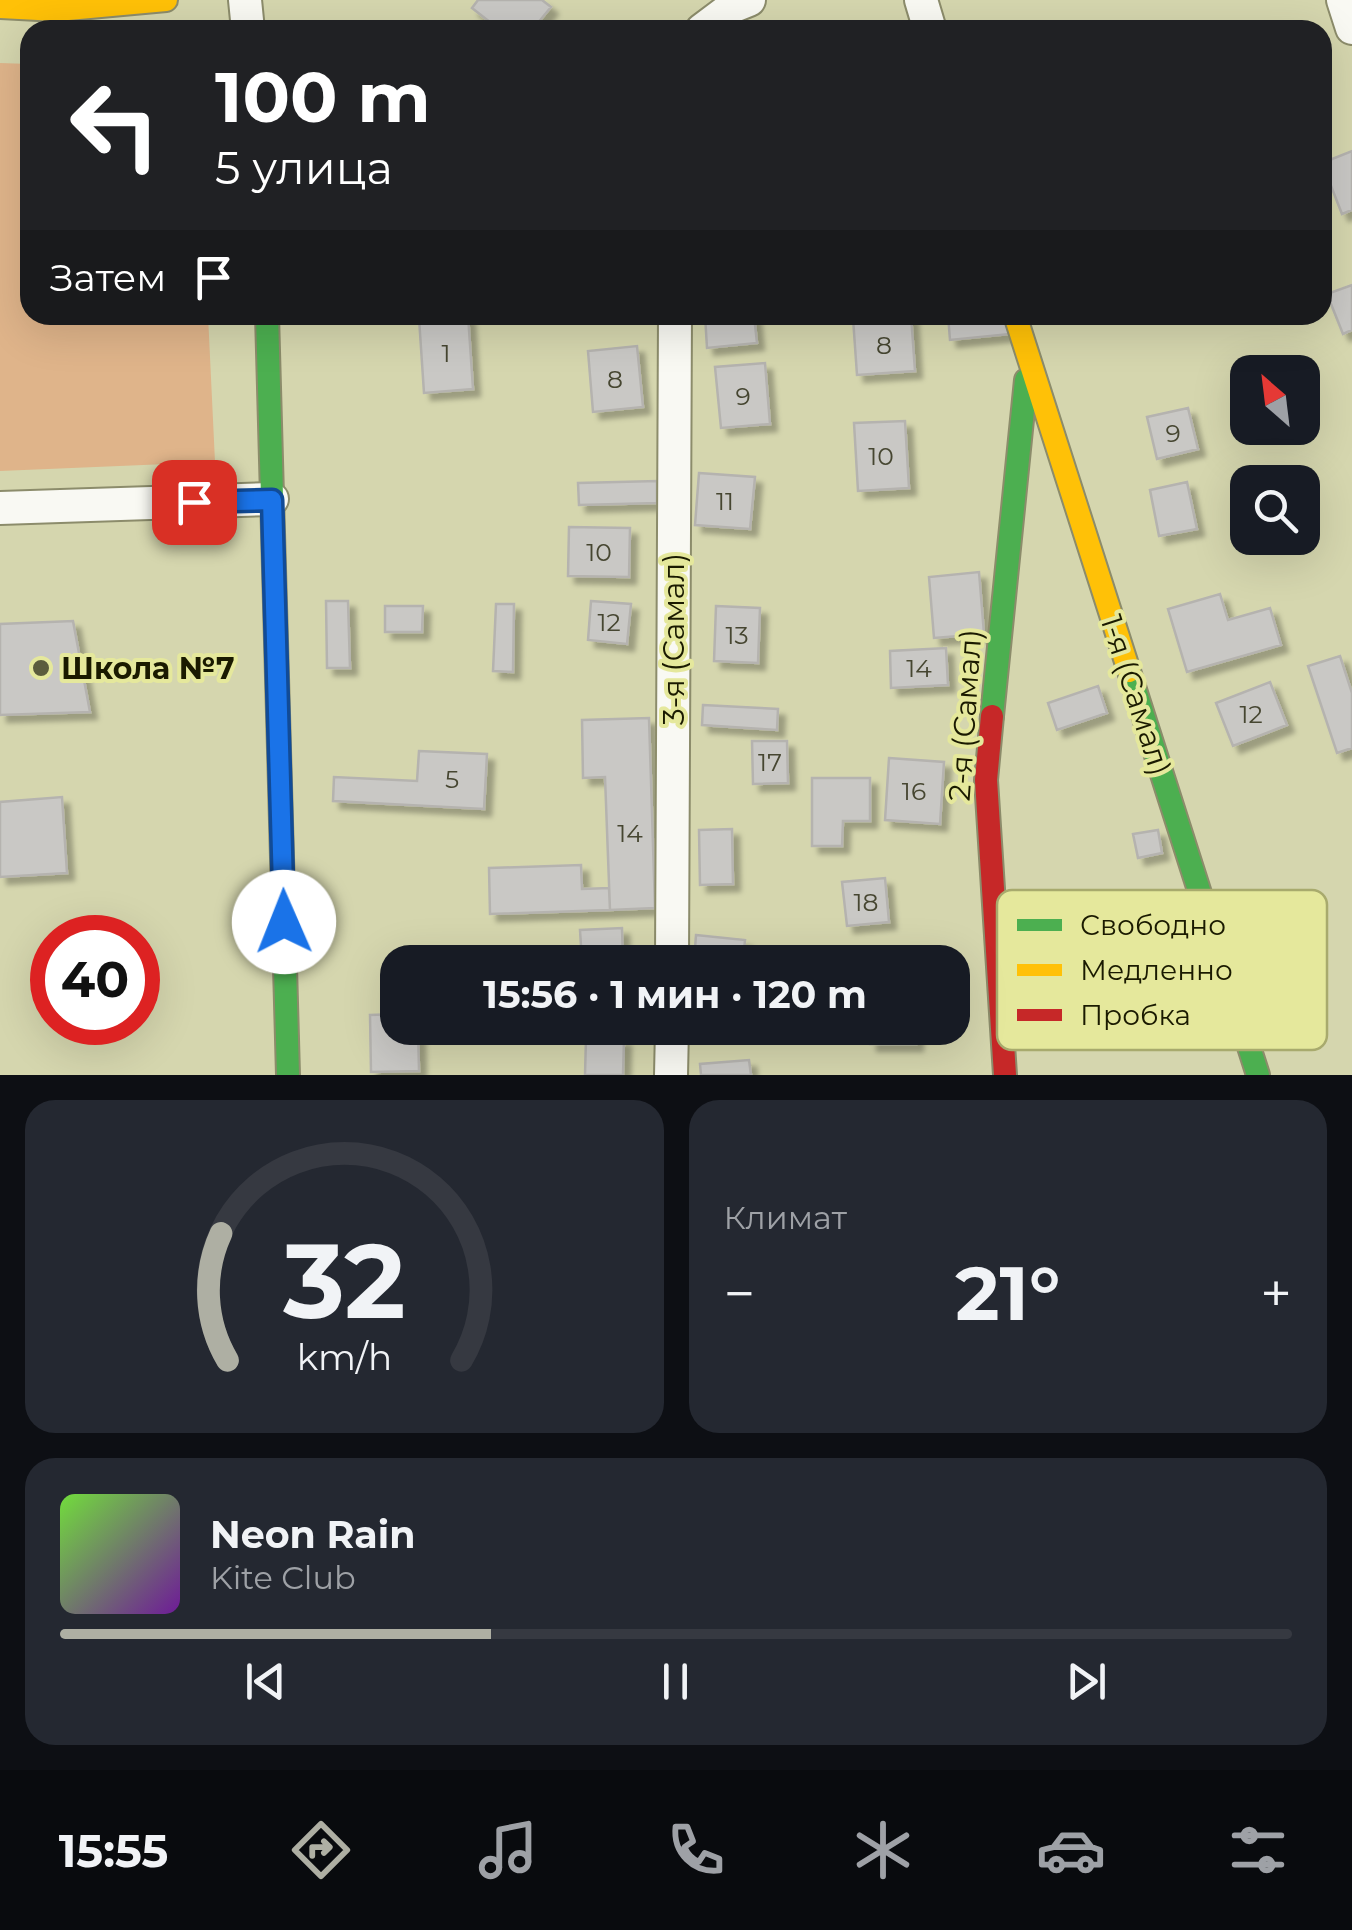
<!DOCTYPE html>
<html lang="ru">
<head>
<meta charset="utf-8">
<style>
  :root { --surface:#171b24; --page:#242831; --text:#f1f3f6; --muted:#9ea1a6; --line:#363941; --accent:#aeafa3 }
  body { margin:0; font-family:Montserrat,sans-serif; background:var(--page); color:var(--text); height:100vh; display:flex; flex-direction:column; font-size:38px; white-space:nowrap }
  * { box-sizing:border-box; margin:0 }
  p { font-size:32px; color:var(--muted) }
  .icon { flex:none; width:55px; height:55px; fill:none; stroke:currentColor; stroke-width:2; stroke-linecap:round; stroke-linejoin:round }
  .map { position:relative; height:1075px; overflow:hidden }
  .panel { display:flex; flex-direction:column; gap:25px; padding:25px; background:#0d0f14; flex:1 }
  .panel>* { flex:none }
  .top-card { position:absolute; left:20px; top:20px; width:1312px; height:305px; border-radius:30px; box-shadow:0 10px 40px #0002; background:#202124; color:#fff; overflow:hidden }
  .needle { width:65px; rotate:332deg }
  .tools { position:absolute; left:1230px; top:355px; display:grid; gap:20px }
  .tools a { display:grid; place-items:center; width:90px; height:90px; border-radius:20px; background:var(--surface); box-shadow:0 10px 40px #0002; font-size:50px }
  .speed { position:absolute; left:30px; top:915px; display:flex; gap:20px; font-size:50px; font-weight:700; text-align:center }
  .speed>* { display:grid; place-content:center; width:130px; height:130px; border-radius:50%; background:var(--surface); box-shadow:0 10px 40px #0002; line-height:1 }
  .speed .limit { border:15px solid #d22; background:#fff; color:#111 }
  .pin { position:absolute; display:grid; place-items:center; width:85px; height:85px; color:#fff; margin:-42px; border-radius:20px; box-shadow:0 5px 15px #0006 }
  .me { position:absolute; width:110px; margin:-55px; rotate:359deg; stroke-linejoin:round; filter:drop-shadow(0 0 8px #0008) }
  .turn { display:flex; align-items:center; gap:35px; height:210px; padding:0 30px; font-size:45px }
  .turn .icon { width:130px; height:130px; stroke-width:2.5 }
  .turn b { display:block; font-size:70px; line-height:85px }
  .then { display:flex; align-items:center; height:95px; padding:0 30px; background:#0003; gap:20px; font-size:38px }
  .big { font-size:75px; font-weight:700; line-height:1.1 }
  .panel .card { flex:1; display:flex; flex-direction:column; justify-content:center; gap:15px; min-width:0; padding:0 35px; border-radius:30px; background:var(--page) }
  .panel .dial { align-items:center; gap:0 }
  .dial svg { height:260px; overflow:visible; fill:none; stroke:var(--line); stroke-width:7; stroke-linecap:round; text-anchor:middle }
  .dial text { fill:var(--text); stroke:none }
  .song { display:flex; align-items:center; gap:30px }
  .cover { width:120px; height:120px; border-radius:15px; background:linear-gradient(135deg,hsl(100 70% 55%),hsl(280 70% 35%)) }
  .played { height:10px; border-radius:5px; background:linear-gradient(90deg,var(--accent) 35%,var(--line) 35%) }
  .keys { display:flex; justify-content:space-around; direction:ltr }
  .heat { display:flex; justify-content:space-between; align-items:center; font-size:55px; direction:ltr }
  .panel .tiles { flex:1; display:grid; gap:25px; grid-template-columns:1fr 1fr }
  .card:last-child { grid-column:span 2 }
  .trip { position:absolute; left:380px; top:945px; width:590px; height:100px; border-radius:30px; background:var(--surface); box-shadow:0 10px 40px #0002; font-weight:700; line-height:100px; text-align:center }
  .tabs { display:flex; height:160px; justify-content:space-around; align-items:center; background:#090b0e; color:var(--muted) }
  .tabs .icon { width:70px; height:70px }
  .tabs .selected { color:var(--accent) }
  .tabs b { font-size:45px; color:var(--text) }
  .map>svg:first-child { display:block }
  .green { fill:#dfb48a }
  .building { fill:#c9c8c5; stroke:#b5b3af; stroke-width:2.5; filter:url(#shadow) }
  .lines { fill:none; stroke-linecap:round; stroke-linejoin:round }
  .street-casing { stroke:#8c8c6b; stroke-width:36 }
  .fast-casing { stroke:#8c8c6b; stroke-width:26 }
  .slow-casing { stroke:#8c8c6b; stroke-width:26 }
  .jam-casing { stroke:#8c8c6b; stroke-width:26 }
  .street { stroke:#f9f9f3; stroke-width:32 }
  .fast { stroke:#4caf50; stroke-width:22 }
  .slow { stroke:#ffc107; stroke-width:22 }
  .jam { stroke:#c62828; stroke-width:22 }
  .route-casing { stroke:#114b97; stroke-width:25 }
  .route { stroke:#1a73e8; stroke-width:18 }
  .poi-dot { fill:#5b5c3d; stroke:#e5e89c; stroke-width:4 }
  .labels { text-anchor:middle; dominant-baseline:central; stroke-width:8; stroke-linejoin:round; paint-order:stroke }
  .number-label { font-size:25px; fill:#464631 }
  .street-label { font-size:30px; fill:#1a1a00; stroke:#e5e89c }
  .poi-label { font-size:30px; font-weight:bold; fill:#1a1a00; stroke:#e5e89c; text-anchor:start }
  .key { fill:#e5e89c; stroke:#a8aa6d; stroke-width:2.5 }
  .key-label { font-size:28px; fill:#1a1a00 }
</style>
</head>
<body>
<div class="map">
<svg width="1352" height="1075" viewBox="0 0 1352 1075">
  <defs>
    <filter id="shadow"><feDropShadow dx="7" dy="7" stdDeviation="2.5" flood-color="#0004"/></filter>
  </defs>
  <rect width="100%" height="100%" fill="#d5d6ae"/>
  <path class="green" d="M0 63 30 64V315H208L215 462 0 471Z"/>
  <path class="building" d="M478 0H542L551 7 532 30H500L472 8Z
    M1352 151V210L1342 214 1322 163Z
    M1352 285V330L1343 334 1327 294Z
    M468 315 473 389 424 393 419 318Z
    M705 315H754L757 343 707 348Z
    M911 315 915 371 857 375 853 318Z
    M948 315H1008L1010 334 950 340Z
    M637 346 643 407 593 412 588 351Z
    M765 363 770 424 721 428 715 367Z
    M1188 408 1198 449 1157 459 1147 417Z
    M905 421 909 488 858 491 854 423Z
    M699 473 755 477 750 529 695 525Z
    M657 481V503L579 505 578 483Z
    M1187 482 1197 529 1159 536 1150 490Z
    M569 527 630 528 629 577 568 576Z
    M979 572 984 634 934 638 929 577Z
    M1220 594 1228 620 1270 608 1281 645 1187 672 1168 609Z
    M326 601H348L350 668H327Z
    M591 601 631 604 627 644 588 640Z
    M496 604H514L513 672 493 671Z
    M385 606H423L422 632H385Z
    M716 606 760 608 758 663 714 661Z
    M73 621 90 712 0 715V624Z
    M946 648 948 685 891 688 890 651Z
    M1340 656 1352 693V748L1337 753 1308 666Z
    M1270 682 1287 725 1233 746 1216 703Z
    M1098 686 1107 713 1057 730 1048 703Z
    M703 705 778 709 777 730 702 725Z
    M649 718 655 908 610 910 605 777 583 778 582 720Z
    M752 741H787L788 783 753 784Z
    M419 751 487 754 484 809 333 801 334 777 417 781Z
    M889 758 944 762 940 824 885 820Z
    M812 778H870V821H843L842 846H812Z
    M62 797 67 873 0 877V802Z
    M732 829 733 884 700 885 699 830Z
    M1158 830 1162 853 1138 858 1133 834Z
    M581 865 582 889 609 888 610 910 490 914 489 868Z
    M885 878 889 922 847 926 842 882Z
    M622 928 623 962H582L580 930Z
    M696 935 745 940 743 962H694Z
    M398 1014V1028H418L419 1071 371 1072 370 1015Z
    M870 1028H916V1044H870Z
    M586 1038 624 1039 623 1075H585Z
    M749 1060 751 1075H701L700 1064Z"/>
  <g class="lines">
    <defs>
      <path id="street" d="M245 0 248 30
        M921 0 930 30
        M1343 0 1352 28
        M702 30 734 6 749 0
        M0 508 272 499
        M672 962 675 315
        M671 1075 672 1028"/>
      <path id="fast" d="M267 315 288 1075
        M1129 671 1258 1075
        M992 716 1026 380"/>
      <path id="slow" d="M0 7 57 10 166 0
        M1015 315 1129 671"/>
      <path id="jam" d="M992 716 986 780 1005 1075"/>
    </defs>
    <use href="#street" class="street-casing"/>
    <use href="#fast" class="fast-casing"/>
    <use href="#slow" class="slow-casing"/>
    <use href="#jam" class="jam-casing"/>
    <use href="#street" class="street"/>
    <use href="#fast" class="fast"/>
    <use href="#slow" class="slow"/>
    <use href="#jam" class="jam"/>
  </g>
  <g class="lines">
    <defs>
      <path id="route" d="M194 502 272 500 284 922"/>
    </defs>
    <use href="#route" class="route-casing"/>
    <use href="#route" class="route"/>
  </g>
  <circle class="poi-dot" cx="41" cy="668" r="10"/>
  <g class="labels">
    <g class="number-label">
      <text x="884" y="345">8</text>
      <text x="446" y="353">1</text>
      <text x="615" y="379">8</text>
      <text x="743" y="396">9</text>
      <text x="1173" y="433">9</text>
      <text x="881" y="456">10</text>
      <text x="725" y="501">11</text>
      <text x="599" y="552">10</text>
      <text x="609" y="622">12</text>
      <text x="737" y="635">13</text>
      <text x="919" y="668">14</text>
      <text x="1251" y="714">12</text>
      <text x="770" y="762">17</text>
      <text x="452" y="779">5</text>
      <text x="914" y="791">16</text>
      <text x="630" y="833">14</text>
      <text x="866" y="902">18</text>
    </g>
    <g class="street-label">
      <text transform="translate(673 639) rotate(-90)">3-я (Самал)</text>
      <text transform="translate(1136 695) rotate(72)">1-я (Самал)</text>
      <text transform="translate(965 715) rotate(-86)">2-я (Самал)</text>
    </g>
    <g class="poi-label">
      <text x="61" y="668">Школа №7</text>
    </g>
  </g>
  <rect x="997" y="890" width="330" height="160" rx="15" class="key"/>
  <rect x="1017" y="919" width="45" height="12" fill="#4caf50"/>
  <rect x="1017" y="964" width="45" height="12" fill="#ffc107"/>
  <rect x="1017" y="1009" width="45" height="12" fill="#c62828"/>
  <g class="key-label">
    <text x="1080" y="935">Свободно</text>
    <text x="1080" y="980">Медленно</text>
    <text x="1080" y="1025">Пробка</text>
  </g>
</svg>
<div class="tools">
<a><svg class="needle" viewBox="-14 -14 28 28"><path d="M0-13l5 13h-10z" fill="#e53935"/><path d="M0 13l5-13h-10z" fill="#9ea1a6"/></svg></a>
<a><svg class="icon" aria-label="search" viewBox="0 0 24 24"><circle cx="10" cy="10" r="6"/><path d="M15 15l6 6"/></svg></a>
</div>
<div class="speed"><div class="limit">40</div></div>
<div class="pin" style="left:194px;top:502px;background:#d93025"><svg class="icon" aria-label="arrive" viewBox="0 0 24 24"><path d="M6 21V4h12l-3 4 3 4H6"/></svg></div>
<svg class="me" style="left:284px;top:922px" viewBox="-20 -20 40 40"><circle r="19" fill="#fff"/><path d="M0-13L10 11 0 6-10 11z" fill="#1a73e8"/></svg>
<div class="trip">15:56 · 1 мин · 120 m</div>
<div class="top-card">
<div class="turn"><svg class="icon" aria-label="left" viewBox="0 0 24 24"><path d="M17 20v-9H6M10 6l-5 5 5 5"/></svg><div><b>100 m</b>5 улица</div></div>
<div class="then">Затем<svg class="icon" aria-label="arrive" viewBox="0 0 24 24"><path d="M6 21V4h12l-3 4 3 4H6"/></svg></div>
</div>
</div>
<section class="panel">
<div class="tiles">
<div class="card dial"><svg viewBox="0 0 100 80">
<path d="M14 69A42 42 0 1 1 86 69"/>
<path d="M14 69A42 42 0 0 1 12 30" stroke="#aeafa3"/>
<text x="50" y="56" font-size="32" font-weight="700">32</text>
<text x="50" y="72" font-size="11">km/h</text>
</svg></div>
<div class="card"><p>Климат</p>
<div class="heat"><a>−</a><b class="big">21°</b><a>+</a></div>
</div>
<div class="card">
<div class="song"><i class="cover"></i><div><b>Neon Rain</b><p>Kite Club</p></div></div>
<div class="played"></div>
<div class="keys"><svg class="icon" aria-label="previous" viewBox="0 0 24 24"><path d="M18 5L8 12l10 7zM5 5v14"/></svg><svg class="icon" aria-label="pause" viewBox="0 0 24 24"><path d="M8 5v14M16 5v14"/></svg><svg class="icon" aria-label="next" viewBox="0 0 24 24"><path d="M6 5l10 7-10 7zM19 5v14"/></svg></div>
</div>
</div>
</section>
<nav class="tabs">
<b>15:55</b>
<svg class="icon selected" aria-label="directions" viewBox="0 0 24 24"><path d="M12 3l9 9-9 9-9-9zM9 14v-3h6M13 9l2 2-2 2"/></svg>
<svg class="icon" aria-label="music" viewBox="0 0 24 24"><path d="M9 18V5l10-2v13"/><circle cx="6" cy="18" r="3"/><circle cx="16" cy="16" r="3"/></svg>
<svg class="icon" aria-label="phone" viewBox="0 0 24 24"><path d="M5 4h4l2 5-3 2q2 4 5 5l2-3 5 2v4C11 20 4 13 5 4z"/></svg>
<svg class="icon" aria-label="climate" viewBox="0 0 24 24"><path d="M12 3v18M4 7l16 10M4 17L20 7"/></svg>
<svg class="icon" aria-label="car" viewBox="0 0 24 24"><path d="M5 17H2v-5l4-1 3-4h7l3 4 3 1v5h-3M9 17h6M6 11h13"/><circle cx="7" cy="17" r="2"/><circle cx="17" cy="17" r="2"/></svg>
<svg class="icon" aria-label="filters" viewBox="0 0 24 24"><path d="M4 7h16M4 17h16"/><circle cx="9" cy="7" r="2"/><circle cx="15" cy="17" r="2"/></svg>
</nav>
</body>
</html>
